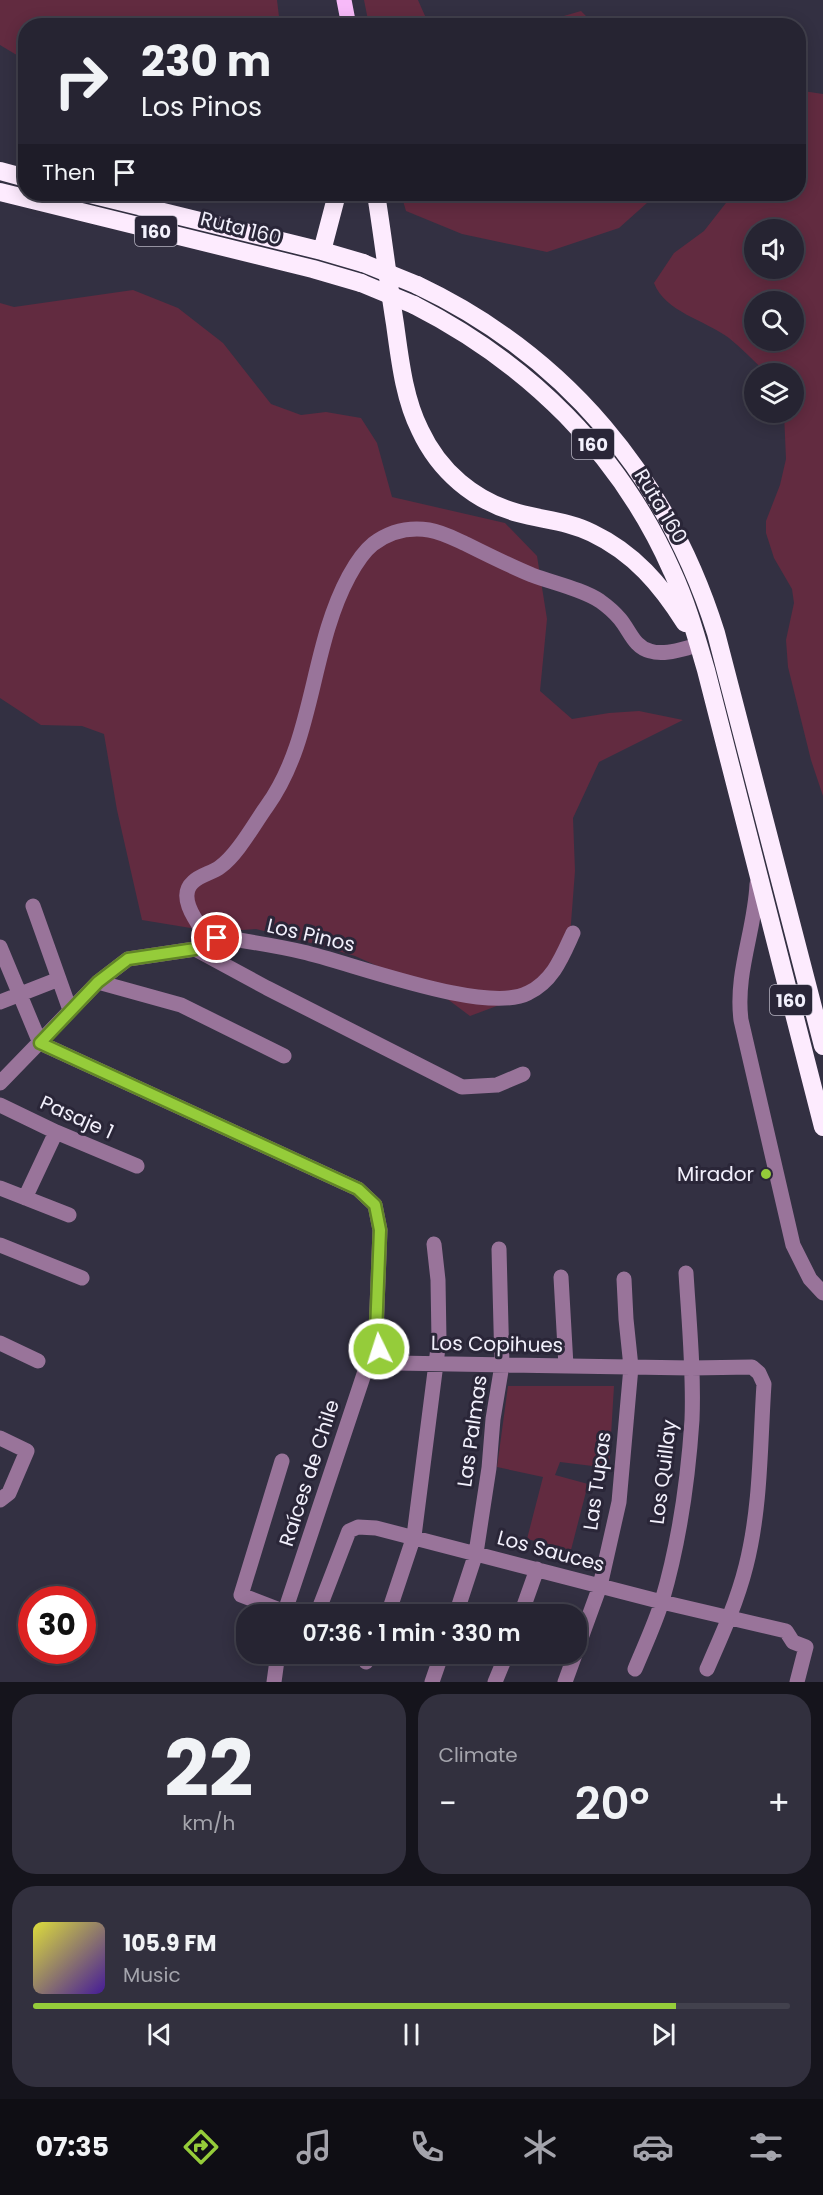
<!DOCTYPE html>
<html lang="en">
<head>
<meta charset="utf-8">
<style>
  :root { --surface:#262432; --page:#32303e; --text:#f1f3f6; --muted:#a4a4ac; --line:#42414d; --accent:#95cc3a }
  body { margin:0; font-family:Poppins,sans-serif; background:var(--page); color:var(--text); height:100vh; display:flex; flex-direction:column; font-size:22px; white-space:nowrap }
  * { box-sizing:border-box; margin:0 }
  p { font-size:20px; color:var(--muted) }
  .icon { flex:none; width:33px; height:33px; fill:none; stroke:currentColor; stroke-width:2; stroke-linecap:round; stroke-linejoin:round }
  .map { position:relative; height:1682px; overflow:hidden }
  .details { display:flex; flex-direction:column; gap:12px; padding:12px; background:#15141c; flex:1 }
  .details>* { flex:none }
  .hud { position:absolute; left:18px; top:18px; width:788px; height:183px; border-radius:24px; box-shadow:0 3px 15px #0003,0 0 0 2px var(--line); background:#262432; color:var(--text); overflow:hidden }
  .tools { position:absolute; left:744px; top:219px; display:grid; gap:12px }
  .tools a { display:grid; place-items:center; width:60px; height:60px; border-radius:50%; background:var(--surface); box-shadow:0 3px 15px #0003,0 0 0 2px var(--line); font-size:30px }
  .speed { position:absolute; left:18px; top:1586px; display:flex; gap:12px; font-size:30px; font-weight:700; text-align:center }
  .speed>* { display:grid; place-content:center; width:78px; height:78px; border-radius:50%; background:var(--surface); box-shadow:0 3px 15px #0003,0 0 0 2px var(--line); line-height:1 }
  .speed .limit { border:9px solid #d22; background:#fff; color:#111 }
  .pin { position:absolute; display:grid; place-items:center; width:51px; height:51px; color:#fff; margin:-26px; border:3px solid #fff; border-radius:50%; box-shadow:0 2px 6px #0007 }
  .me { position:absolute; width:66px; margin:-33px; rotate:356deg; stroke-linejoin:round; filter:drop-shadow(0 0 4px #0008) }
  .turn { display:flex; align-items:center; gap:21px; height:126px; padding:0 24px; font-size:27px }
  .turn .icon { width:78px; height:78px; stroke-width:2.5 }
  .turn b { display:block; font-size:42px; line-height:51px }
  .then { display:flex; align-items:center; height:57px; padding:0 24px; background:#0003; gap:12px; font-size:22px }
  .big { font-size:45px; font-weight:600; line-height:1.1 }
  .details .tile { flex:1; display:flex; flex-direction:column; justify-content:center; gap:9px; min-width:0; padding:0 21px; border-radius:24px; background:var(--page) }
  .details .dial { align-items:center; gap:0 }
  .dial b { font-size:78px; line-height:1 }
  .song { display:flex; align-items:center; gap:18px }
  .cover { width:72px; height:72px; border-radius:9px; background:linear-gradient(135deg,hsl(60 70% 55%),hsl(260 70% 35%)) }
  .played { height:6px; border-radius:3px; background:linear-gradient(90deg,var(--accent) 85%,var(--line) 85%) }
  .keys { display:flex; justify-content:space-around; direction:ltr }
  .heat { display:flex; justify-content:space-between; align-items:center; font-size:33px; direction:ltr }
  .details .tiles { flex:1; display:grid; gap:12px; grid-template-columns:1fr 1fr }
  .tile:last-child { grid-column:span 2 }
  .trip { position:absolute; left:236px; top:1604px; width:351px; height:60px; border-radius:24px; background:var(--surface); box-shadow:0 3px 15px #0003,0 0 0 2px var(--line); font-weight:600; line-height:60px; text-align:center }
  .tab-bar { display:flex; height:96px; justify-content:space-around; align-items:center; background:#0f0e14; color:var(--muted) }
  .tab-bar .icon { width:42px; height:42px }
  .tab-bar .selected { color:var(--accent) }
  .tab-bar b { font-size:27px; color:var(--text) }
  .map>svg:first-child { display:block }
  .green { fill:#622b40; fill-rule:evenodd }
  .lines { fill:none; stroke-linecap:round; stroke-linejoin:round }
  .minor { stroke:#99749a; stroke-width:15 }
  .major { stroke:#f7baf9; stroke-width:15 }
  .highway { stroke:#fdebfe; stroke-width:18 }
  .highway-bridge { stroke:#fdebfe; stroke-width:18 }
  .route-casing { stroke:#618526; stroke-width:15 }
  .route { stroke:#95cc3a; stroke-width:10 }
  .poi-dot { fill:#95cc3a; stroke:#2a2638; stroke-width:2 }
  .labels { text-anchor:middle; dominant-baseline:central; stroke-width:6; stroke-linejoin:round; paint-order:stroke }
  .shield { fill:#2a2638; stroke:#b6b3c1; stroke-width:1.5 }
  .shield-label { font-size:18px; font-weight:bold; fill:#f2f0fc }
  .street-label { font-size:20px; fill:#f2f0fc; stroke:#2a2638 }
  .poi-label { font-size:20px; fill:#f2f0fc; stroke:#2a2638; text-anchor:end }
</style>
</head>
<body>
<div class="map">
<svg width="823" height="1682" viewBox="0 0 823 1682">
  <rect width="100%" height="100%" fill="#333042"/>
  <path class="green" d="M0 0H277L280 25 26 26 25 60 0 45Z
    M364 0H418L429 25H369Z
    M581 11 595 25H533Z
    M803 91 823 94V796L811 760 788 667 786 640 794 603 792 589 774 558 766 533V521L780 485 786 459 784 413 794 412V374L767 373C754 362 743 349 729 338 705 320 665 312 654 283L674 253 704 231 733 194H798V92ZM754 230H794V268H754ZM754 302H794V340H754Z
    M401 194H657L619 228 547 252 462 234 406 211Z
    M133 290 178 308 223 343 271 404 301 415 326 412 361 418 377 443 392 497 505 523 537 556 547 619 540 691 572 719 609 713 639 711 683 720 599 762 573 818 575 871 568 962 521 997 470 1016 442 995 355 956 311 943 256 929 215 932 142 920 117 810 104 734 82 726 41 725 0 698V303L14 307Z
    M508 1386H614L609 1468 560 1462 555 1475 588 1484 571 1550 527 1539 543 1477 497 1467Z"/>
  <g class="lines">
    <path class="minor" d="M757 884C755 930 735 973 741 1020L793 1245 810 1279 823 1293
      M33 906 70 1010
      M210 942C201 927 175 898 193 882 200 875 212 873 220 867 238 854 254 824 267 806 315 739 310 648 349 576 355 565 363 552 373 544 389 532 409 527 429 530 442 532 455 539 466 544 488 555 510 566 532 575 553 583 582 589 600 601 607 606 615 613 620 619 630 631 634 647 650 651 665 656 684 648 699 645
      M0 947 40 1043
      M195 949 267 988 462 1087 497 1085 523 1074
      M98 982 181 1005 284 1056
      M0 1002 59 979
      M40 1043 358 1189 375 1205 380 1230 376 1333C379 1347 381 1356 395 1363L691 1368 752 1367 759 1373 764 1384C760 1444 761 1507 746 1566 737 1602 722 1635 707 1669
      M0 1083 98 982 128 959 195 949 217 938H226C252 942 278 946 303 952 352 963 486 1015 528 993 553 981 562 957 573 933
      M0 1105 56 1132 137 1166
      M0 1188 69 1215
      M25 1198 56 1132
      M0 1245 82 1278
      M561 1277 566 1366
      M0 1343 38 1361
      M0 1438 27 1451 9 1493 0 1500
      M282 1461 241 1595 285 1612
      M284 1614 367 1365 379 1349
      M317 1614 349 1531 358 1527 376 1528 662 1602 786 1631 793 1642 806 1647 797 1682
      M388 1614 414 1536 439 1340 438 1280 434 1244
      M456 1614 476 1553 489 1468 493 1419 502 1365 499 1249
      M521 1614 537 1569
      M366 1662 371 1653
      M635 1669C644 1647 655 1624 662 1601 679 1543 688 1480 692 1420 694 1372 689 1322 686 1273
      M274 1682 278 1653
      M432 1682 442 1653
      M495 1682 507 1653
      M565 1682 600 1586 619 1502 631 1367 626 1319 624 1279"/>
    <path class="major" d="M344 0 349 26"/>
    <path class="highway" d="M0 171 26 178
      M0 192 313 269 361 283
      M90 194 322 251 363 263
      M376 194C383 237 388 281 395 324 400 360 404 398 420 430 439 471 474 501 518 513 543 520 568 521 592 533 634 553 661 585 685 623
      M322 251 337 194
      M417 285C565 355 667 477 716 633L823 1046
      M414 305C528 363 620 453 672 571 687 603 696 636 706 670L823 1127"/>
    <path class="highway-bridge" d="M363 263 417 285
      M361 283 414 305"/>
  </g>
  <g class="lines">
    <defs>
      <path id="route" d="M217 938 195 949 128 959 98 982 40 1043 358 1189 375 1205 380 1230 376 1333 379 1349"/>
    </defs>
    <use href="#route" class="route-casing"/>
    <use href="#route" class="route"/>
  </g>
  <circle class="poi-dot" cx="766" cy="1174" r="6"/>
  <g class="labels">
    <g class="shield">
      <rect x="135" y="216" width="42" height="30" rx="4.5"/>
      <rect x="572" y="429" width="42" height="30" rx="4.5"/>
      <rect x="770" y="985" width="42" height="30" rx="4.5"/>
    </g>
    <g class="shield-label">
      <text x="156" y="231">160</text>
      <text x="593" y="444">160</text>
      <text x="791" y="1000">160</text>
    </g>
    <g class="street-label">
      <text transform="translate(241 228) rotate(14)">Ruta 160</text>
      <text transform="translate(661 506) rotate(59)">Ruta 160</text>
      <text transform="translate(311 935) rotate(13)">Los Pinos</text>
      <text transform="translate(77 1117) rotate(24)">Pasaje 1</text>
      <text transform="translate(497 1344) rotate(1)">Los Copihues</text>
      <text transform="translate(472 1431) rotate(-82)">Las Palmas</text>
      <text transform="translate(663 1472) rotate(-83)">Los Quillay</text>
      <text transform="translate(309 1473) rotate(-72)">Raíces de Chile</text>
      <text transform="translate(597 1481) rotate(-82)">Las Tupas</text>
      <text transform="translate(551 1551) rotate(15)">Los Sauces</text>
    </g>
    <g class="poi-label">
      <text x="754" y="1174">Mirador</text>
    </g>
  </g>
</svg>
<div class="tools">
<a><svg class="icon" aria-label="sound" viewBox="0 0 24 24"><path d="M4 9h4l5-4v14l-5-4H4zM17 9q2 3 0 6"/></svg></a>
<a><svg class="icon" aria-label="search" viewBox="0 0 24 24"><circle cx="10" cy="10" r="6"/><path d="M15 15l6 6"/></svg></a>
<a><svg class="icon" aria-label="layers" viewBox="0 0 24 24"><path d="M12 4l9 5-9 5-9-5zM3 14l9 5 9-5"/></svg></a>
</div>
<div class="speed"><div class="limit">30</div></div>
<div class="pin" style="left:217px;top:938px;background:#d93025"><svg class="icon" aria-label="arrive" viewBox="0 0 24 24"><path d="M6 21V4h12l-3 4 3 4H6"/></svg></div>
<svg class="me" style="left:379px;top:1349px" viewBox="-20 -20 40 40"><circle r="17" fill="#95cc3a" stroke="#fff" stroke-width="3"/><path d="M0-11L8 9 0 5-8 9z" fill="#fff"/></svg>
<div class="trip">07:36 · 1 min · 330 m</div>
<div class="hud">
<div class="turn"><svg class="icon" aria-label="right" viewBox="0 0 24 24"><path d="M7 20v-9h11M14 6l5 5-5 5"/></svg><div><b>230 m</b>Los Pinos</div></div>
<div class="then">Then<svg class="icon" aria-label="arrive" viewBox="0 0 24 24"><path d="M6 21V4h12l-3 4 3 4H6"/></svg></div>
</div>
</div>
<section class="details">
<div class="tiles">
<div class="tile dial"><b>22</b><p>km/h</p></div>
<div class="tile"><p>Climate</p>
<div class="heat"><a>−</a><b class="big">20°</b><a>+</a></div>
</div>
<div class="tile">
<div class="song"><i class="cover"></i><div><b>105.9 FM</b><p>Music</p></div></div>
<div class="played"></div>
<div class="keys"><svg class="icon" aria-label="previous" viewBox="0 0 24 24"><path d="M18 5L8 12l10 7zM5 5v14"/></svg><svg class="icon" aria-label="pause" viewBox="0 0 24 24"><path d="M8 5v14M16 5v14"/></svg><svg class="icon" aria-label="next" viewBox="0 0 24 24"><path d="M6 5l10 7-10 7zM19 5v14"/></svg></div>
</div>
</div>
</section>
<nav class="tab-bar">
<b>07:35</b>
<svg class="icon selected" aria-label="directions" viewBox="0 0 24 24"><path d="M12 3l9 9-9 9-9-9zM9 14v-3h6M13 9l2 2-2 2"/></svg>
<svg class="icon" aria-label="music" viewBox="0 0 24 24"><path d="M9 18V5l10-2v13"/><circle cx="6" cy="18" r="3"/><circle cx="16" cy="16" r="3"/></svg>
<svg class="icon" aria-label="phone" viewBox="0 0 24 24"><path d="M5 4h4l2 5-3 2q2 4 5 5l2-3 5 2v4C11 20 4 13 5 4z"/></svg>
<svg class="icon" aria-label="climate" viewBox="0 0 24 24"><path d="M12 3v18M4 7l16 10M4 17L20 7"/></svg>
<svg class="icon" aria-label="car" viewBox="0 0 24 24"><path d="M5 17H2v-5l4-1 3-4h7l3 4 3 1v5h-3M9 17h6M6 11h13"/><circle cx="7" cy="17" r="2"/><circle cx="17" cy="17" r="2"/></svg>
<svg class="icon" aria-label="filters" viewBox="0 0 24 24"><path d="M4 7h16M4 17h16"/><circle cx="9" cy="7" r="2"/><circle cx="15" cy="17" r="2"/></svg>
</nav>
</body>
</html>
